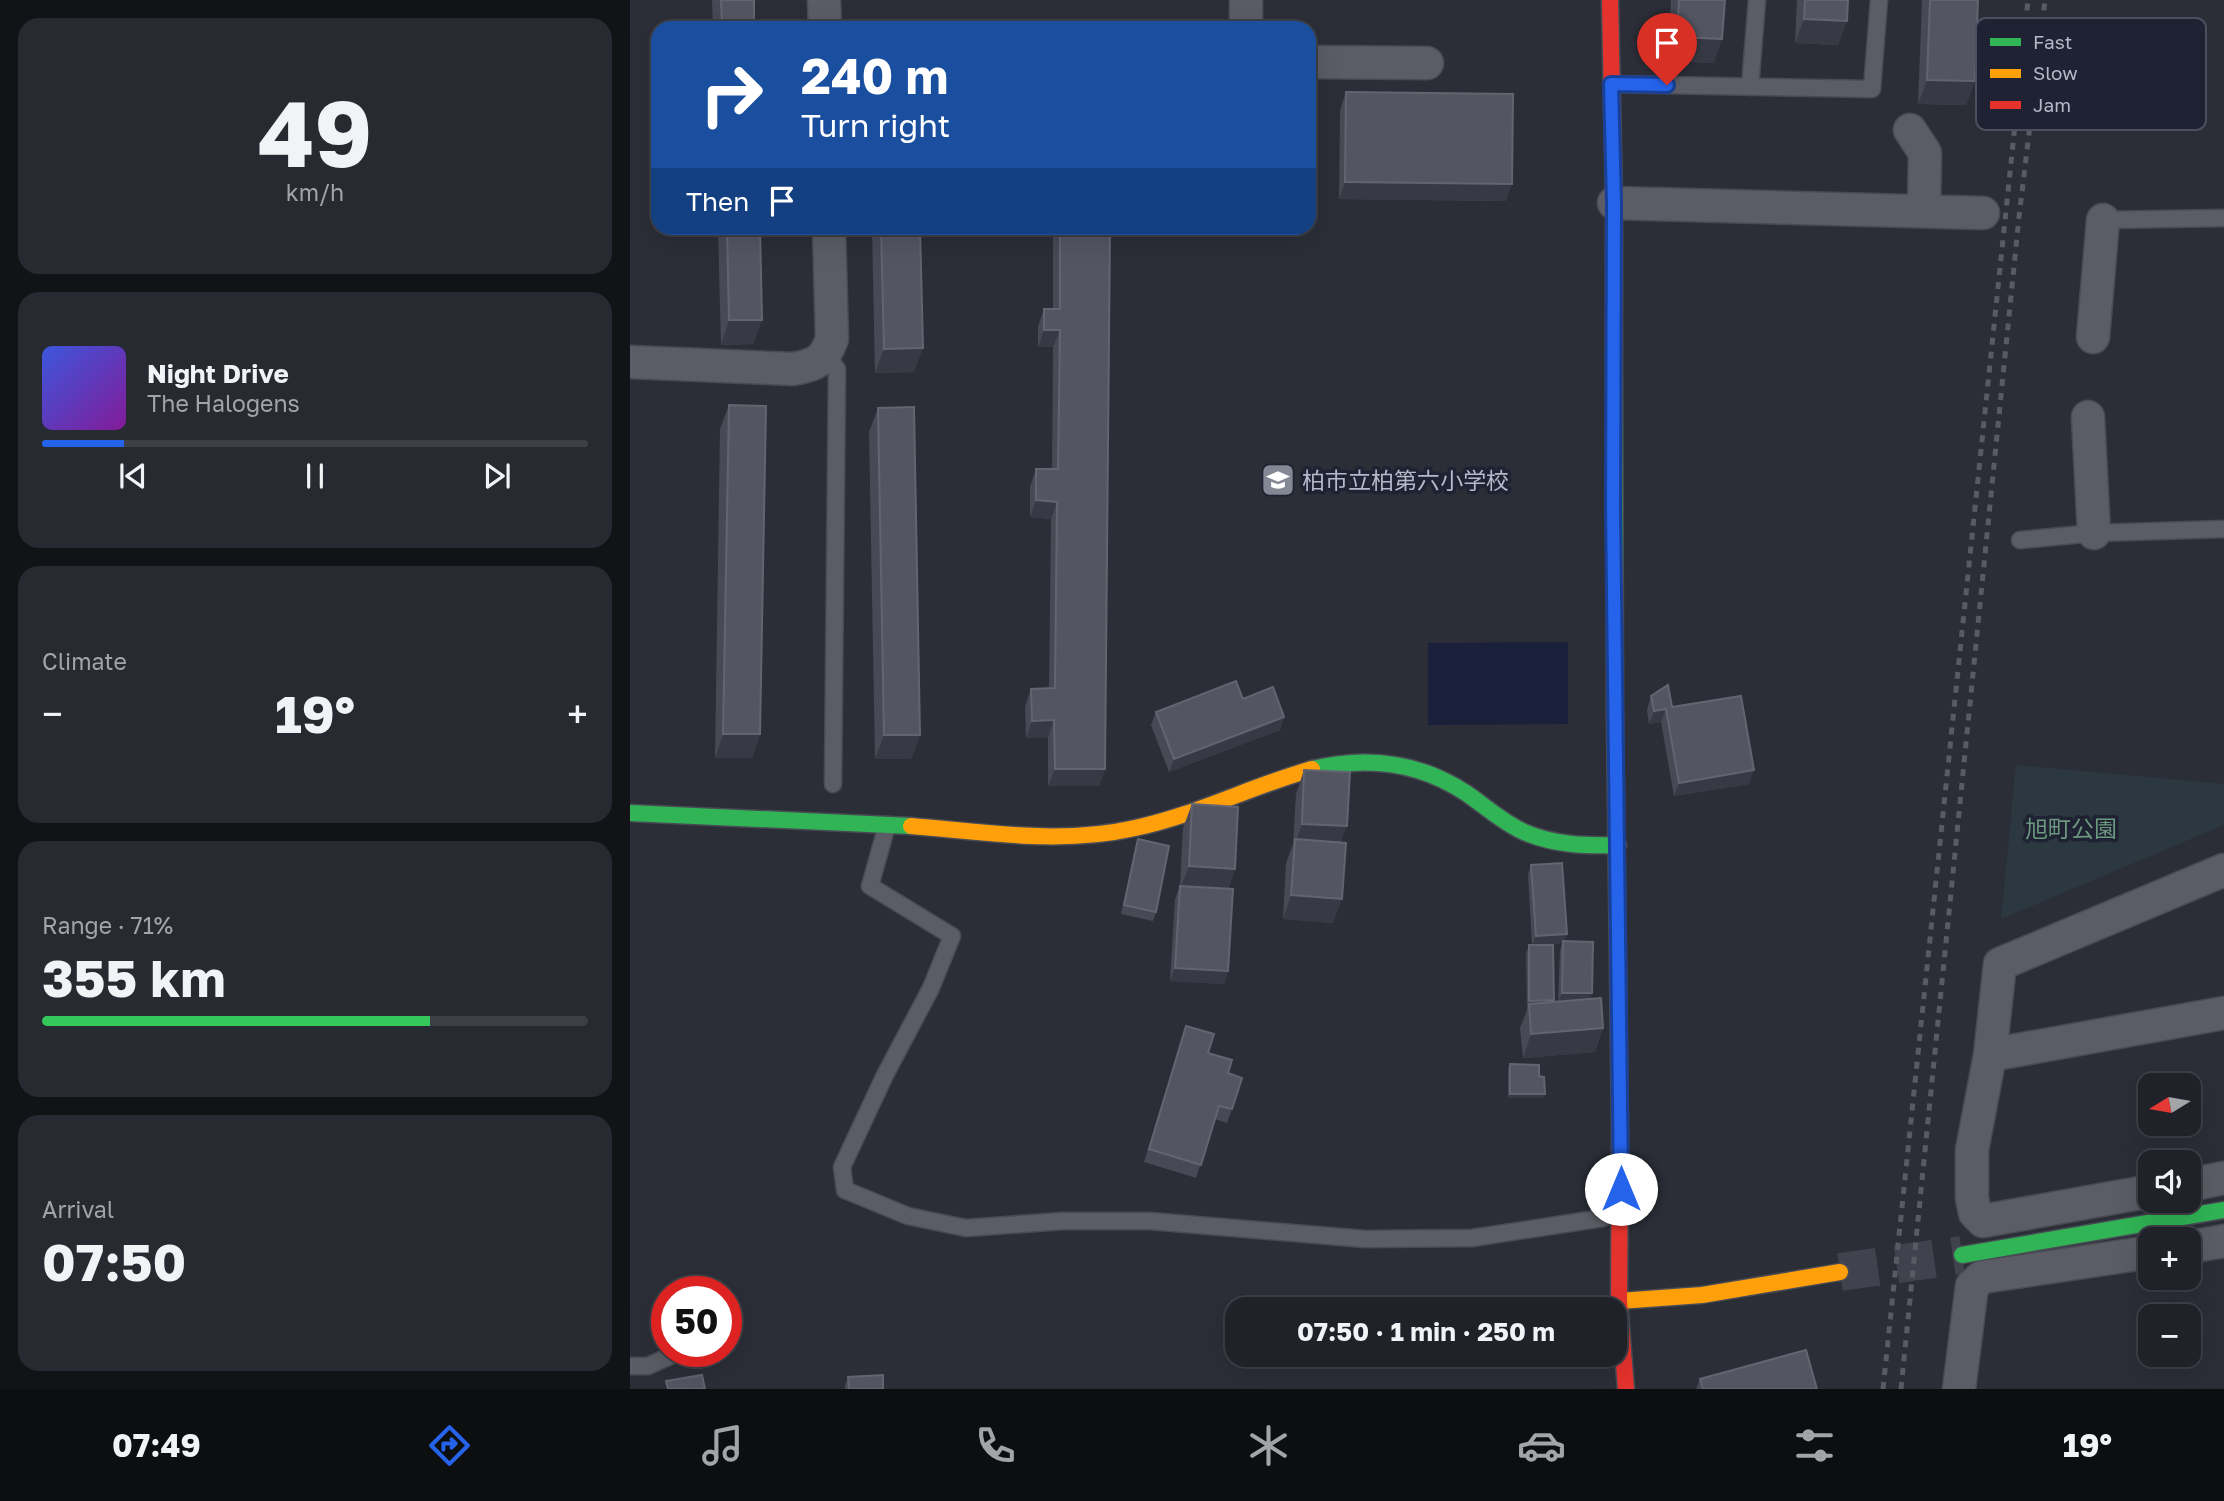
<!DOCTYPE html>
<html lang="en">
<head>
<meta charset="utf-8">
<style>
  :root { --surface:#202229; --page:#282a31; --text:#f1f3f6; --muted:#a2a4a8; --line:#3d3f46; --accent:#2563eb }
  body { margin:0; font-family:"Golos Text","Noto Sans JP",sans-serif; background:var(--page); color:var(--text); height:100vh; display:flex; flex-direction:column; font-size:26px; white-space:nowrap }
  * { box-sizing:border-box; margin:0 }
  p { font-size:23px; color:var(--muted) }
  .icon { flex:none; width:38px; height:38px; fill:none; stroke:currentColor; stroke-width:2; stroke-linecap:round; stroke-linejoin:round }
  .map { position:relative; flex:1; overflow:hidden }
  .sheet { display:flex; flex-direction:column; gap:18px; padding:18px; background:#121317; width:630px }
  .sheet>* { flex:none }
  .guide { position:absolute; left:21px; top:21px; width:665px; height:214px; border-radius:21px; box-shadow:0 7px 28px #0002,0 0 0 2px var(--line); background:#1a4fa0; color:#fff; overflow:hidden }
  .needle { width:46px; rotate:259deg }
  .buttons { position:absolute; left:1508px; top:1073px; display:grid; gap:14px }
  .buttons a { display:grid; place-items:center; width:63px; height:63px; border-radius:14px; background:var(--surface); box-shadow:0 7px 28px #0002,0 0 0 2px var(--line); font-size:35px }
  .speed { position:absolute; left:21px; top:1276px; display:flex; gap:14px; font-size:35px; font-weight:700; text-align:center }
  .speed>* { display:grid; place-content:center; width:91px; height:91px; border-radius:50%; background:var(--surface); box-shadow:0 7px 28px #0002,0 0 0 2px var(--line); line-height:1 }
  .speed .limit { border:10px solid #d22; background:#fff; color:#111 }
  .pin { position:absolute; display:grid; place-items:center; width:60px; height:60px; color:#fff; margin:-72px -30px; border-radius:50% 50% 50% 0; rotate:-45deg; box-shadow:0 0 7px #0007 }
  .pin .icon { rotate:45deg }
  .me { position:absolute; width:77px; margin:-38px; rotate:0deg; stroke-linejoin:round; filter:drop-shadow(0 0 5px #0008) }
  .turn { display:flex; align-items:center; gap:24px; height:147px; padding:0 35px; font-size:32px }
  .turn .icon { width:91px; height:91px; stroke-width:2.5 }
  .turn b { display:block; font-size:49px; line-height:60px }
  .then { display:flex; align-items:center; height:66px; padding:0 35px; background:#0003; gap:14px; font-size:26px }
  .big { font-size:52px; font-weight:700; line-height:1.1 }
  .sheet .widget { flex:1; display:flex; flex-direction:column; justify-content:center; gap:10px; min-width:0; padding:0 24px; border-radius:21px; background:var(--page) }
  .sheet .dial { align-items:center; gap:0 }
  .dial b { font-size:91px; line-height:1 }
  .song { display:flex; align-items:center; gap:21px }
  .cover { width:84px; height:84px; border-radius:10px; background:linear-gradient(135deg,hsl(230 70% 55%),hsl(290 70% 35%)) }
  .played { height:7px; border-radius:4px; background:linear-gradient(90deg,var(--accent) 15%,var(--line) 15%) }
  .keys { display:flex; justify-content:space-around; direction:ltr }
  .heat { display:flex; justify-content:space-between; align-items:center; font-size:38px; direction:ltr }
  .charge { height:10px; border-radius:5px; background:linear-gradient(90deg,#34c759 71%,var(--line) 0) }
  .trip { position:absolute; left:595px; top:1297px; width:402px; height:70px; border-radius:21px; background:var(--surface); box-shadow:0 7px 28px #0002,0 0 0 2px var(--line); font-weight:700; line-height:70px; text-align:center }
  .menu { display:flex; height:112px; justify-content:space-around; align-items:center; background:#0d0e10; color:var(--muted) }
  .menu .icon { width:49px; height:49px }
  .menu .current { color:var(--accent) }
  .menu b { font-size:32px; color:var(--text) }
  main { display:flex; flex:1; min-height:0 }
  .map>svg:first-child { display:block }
  .green { fill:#2b3840 }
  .water { fill:#1a203a }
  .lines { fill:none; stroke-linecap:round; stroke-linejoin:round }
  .secondary-tunnel { stroke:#40434d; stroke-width:38; stroke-dasharray:38 19; stroke-linecap:butt }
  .lane-casing { stroke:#484b54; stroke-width:19 }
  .street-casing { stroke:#484b54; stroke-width:35 }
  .fast-casing { stroke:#484b54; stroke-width:19 }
  .slow-casing { stroke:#484b54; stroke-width:19 }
  .jam-casing { stroke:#484b54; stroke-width:19 }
  .lane { stroke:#5b5c65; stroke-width:16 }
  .street { stroke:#5b5c65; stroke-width:32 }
  .fast { stroke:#30b455; stroke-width:16 }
  .slow { stroke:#ff9f0a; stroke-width:16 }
  .jam { stroke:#e5322d; stroke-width:16 }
  .rail { stroke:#595b63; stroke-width:5; stroke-dasharray:7 7; stroke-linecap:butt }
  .wall { fill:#474a55; fill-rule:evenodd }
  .shaded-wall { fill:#373a44 }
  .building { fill:#535661; stroke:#626571; stroke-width:2 }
  .route-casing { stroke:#184099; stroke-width:18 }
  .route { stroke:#2563eb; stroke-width:12 }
  .labels { text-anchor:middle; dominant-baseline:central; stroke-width:7; stroke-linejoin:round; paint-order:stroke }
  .poi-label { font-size:23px; fill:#b4b8c8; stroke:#1e2232; text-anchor:start }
  .park-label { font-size:23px; fill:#6c987f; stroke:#1e2232 }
  .key { fill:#1e2232; stroke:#4b4f5f; stroke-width:2 }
  .key-label { font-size:19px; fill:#b4b8c8 }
</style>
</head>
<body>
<main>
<section class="sheet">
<div class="widget dial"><b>49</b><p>km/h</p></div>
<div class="widget">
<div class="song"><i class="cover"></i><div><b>Night Drive</b><p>The Halogens</p></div></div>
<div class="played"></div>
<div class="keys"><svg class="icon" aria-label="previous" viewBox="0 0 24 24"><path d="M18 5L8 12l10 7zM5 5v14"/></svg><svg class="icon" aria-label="pause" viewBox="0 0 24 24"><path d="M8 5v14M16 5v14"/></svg><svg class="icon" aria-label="next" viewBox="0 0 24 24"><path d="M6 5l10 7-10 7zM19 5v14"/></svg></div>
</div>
<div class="widget"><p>Climate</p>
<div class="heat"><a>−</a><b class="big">19°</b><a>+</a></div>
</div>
<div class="widget"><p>Range · 71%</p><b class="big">355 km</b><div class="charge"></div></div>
<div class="widget"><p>Arrival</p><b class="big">07:50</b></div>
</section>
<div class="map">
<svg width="1594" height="1389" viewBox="0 0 1594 1389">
  <rect width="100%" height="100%" fill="#2b2e37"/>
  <path class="green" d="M1386 765 1594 784V825L1371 919Z"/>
  <path class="water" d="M938 642V724L798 725V643Z"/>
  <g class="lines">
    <path class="secondary-tunnel" d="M1210 1272 1332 1255"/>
    <defs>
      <path id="lane" d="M981 84 1242 89 1249 0
        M1120 87 1127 0
        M1473 220 1594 218
        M196 355 207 369 203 784
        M1390 540 1464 533 1594 529
        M257 825 240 886 322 936 301 988 255 1075 212 1167 215 1190 278 1216 336 1228 433 1221H520L735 1239 842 1238 973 1218
        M0 1366H18L51 1351"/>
      <path id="street" d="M194 0 195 28
        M616 28V0
        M679 62 797 63
        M1280 130 1295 153 1294 210
        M984 203 1353 213
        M1463 337 1473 220
        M0 362 163 369C186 365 194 361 202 339L199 228
        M1458 417 1464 533
        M1360 1055 1594 1013
        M1559 1185 1594 1178
        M1521 1191 1353 1221 1345 1213 1342 1198V1150L1360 1055 1370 964 1594 870
        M1559 1247 1594 1241
        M1329 1389 1342 1286 1352 1277 1521 1252"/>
      <path id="fast" d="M984 350 985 719
        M682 769C736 756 789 762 836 793 855 806 872 822 894 832 924 845 956 846 988 845
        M0 813 281 826
        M1332 1255 1594 1210"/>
      <path id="slow" d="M985 719 990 1129
        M281 826C355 832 431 845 505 828 566 815 622 786 682 769
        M989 1301 1072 1295 1210 1272"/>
      <path id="jam" d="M980 0 984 203V350
        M990 1129 989 1301 996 1389"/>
    </defs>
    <use href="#lane" class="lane-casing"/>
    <use href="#street" class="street-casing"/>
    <use href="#fast" class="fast-casing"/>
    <use href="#slow" class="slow-casing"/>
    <use href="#jam" class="jam-casing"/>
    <use href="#lane" class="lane"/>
    <use href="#street" class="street"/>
    <use href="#fast" class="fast"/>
    <use href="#slow" class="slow"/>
    <use href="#jam" class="jam"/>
    <path class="rail" d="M1253 1389 1398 0
      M1271 1389 1389 217 1415 0"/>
  </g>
  <path class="wall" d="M82 0H124V28H83Z
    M1041 0H1095L1084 63 1038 61Z
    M1167 0H1218L1208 45 1165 43Z
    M1292 0H1348L1345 81 1336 105 1288 104Z
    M716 92 876 201 709 199 710 110Z
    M88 228H130L132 320 123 344 91 345Z
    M242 228H290L284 372 245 373Z
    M423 228H480L475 769 469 786H418V738H396L395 706 401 689 419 688 421 519 400 517V487L406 469H422L423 347H408V326L414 309H423Z
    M99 405 130 734 122 758H85L90 429Z
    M248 408 290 735 281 759H245L239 432Z
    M1021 696 1042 707 1119 784 1044 796 1031 722 1019 724 1017 710Z
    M613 699 654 717 650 730 539 772 521 725 526 712Z
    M674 770 711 843 703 923 653 919 656 863 663 844 666 794Z
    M562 804 605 869 598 889V971L594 984 540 981 545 899 550 886 553 828Z
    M508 839 526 912 523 921 491 914 505 848Z
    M901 865 937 934 934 941 973 1028 965 1052 893 1058 890 1028 897 1010 896 954 899 945H902L898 874ZM932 943 930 950 928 1002H924L903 945Z
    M556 1026 598 1073 602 1109 597 1123 585 1119 566 1178 514 1162Z
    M880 1064 909 1076 915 1094 913 1098H878V1068Z
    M218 1377 253 1389H215V1386Z
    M1070 1379 1187 1389H1066Z"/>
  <path class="shaded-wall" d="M1174 19 1217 21 1208 45 1165 43Z
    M1047 37 1092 39 1084 63 1038 61Z
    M1297 80 1345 81 1336 105 1288 104Z
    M715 182 882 184 876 201 709 199Z
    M99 320H132L123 344 91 345Z
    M414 330H430L423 347H408Z
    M293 348 284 372 245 373 254 349Z
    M406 500 427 502 421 519 400 517Z
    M1036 709 1031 722 1019 724 1024 711Z
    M654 717 650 730 539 772 544 759Z
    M424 720 418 738H396L402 721Z
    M93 734H130L122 758H85Z
    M254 735H290L281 759H245Z
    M425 769H475L469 786H418Z
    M1124 770 1119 784 1044 796 1049 783Z
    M672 824 717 826 708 850 665 844Z
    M559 866 605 869 596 893 550 890Z
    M661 895 712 899 703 923 653 919Z
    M937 934 934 943 902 945 906 936Z
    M545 968 598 971 594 984 540 981Z
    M932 993H962L959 1002H928Z
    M924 1000 921 1009 899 1004 896 1010 899 1001Z
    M973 1028 965 1052 893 1058 901 1034Z
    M880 1094H915L913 1098H878Z"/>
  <path class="building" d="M91 0H124V28H92Z
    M1049 0H1095L1092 39 1047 37Z
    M1175 0H1218L1217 21 1174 19Z
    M1300 0H1348L1345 81 1297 80Z
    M716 92 883 94 882 184 715 182Z
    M97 228H130L132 320H99Z
    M251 228H290L293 348 254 349Z
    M430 228H480L475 769H425L424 720 402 721 401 689 425 688 427 502 406 500V469H428L430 330H414V309H430Z
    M99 405 136 406 130 734H93Z
    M284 407 290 735H254L248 408Z
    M606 681 613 699 643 687 654 717 544 759 526 712Z
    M1038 685 1042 707 1111 696 1124 770 1049 783 1036 709 1024 711 1021 696Z
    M674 770 720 772 717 826 672 824Z
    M562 804 608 807 605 869 559 866Z
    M508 839 539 846 526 912 494 905Z
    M665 839 716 843 712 899 661 895Z
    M932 863 937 934 906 936 901 865Z
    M550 886 603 889 598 971 545 968Z
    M933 941 963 942 962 993H932Z
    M899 945H923L924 1000 899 1001Z
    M971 998 973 1028 901 1034 899 1004Z
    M556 1026 584 1034 578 1053 602 1060 598 1073 612 1078 602 1109 589 1106 571 1165 519 1149Z
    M880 1064 909 1065V1076L914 1077 915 1094H880Z
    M1176 1350 1187 1389H1073L1070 1379Z
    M72 1375 75 1389H38L36 1381Z
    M253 1375V1389H219L218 1377Z"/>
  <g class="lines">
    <defs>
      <path id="route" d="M991 1189 983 507 984 203 981 84 1037 85"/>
    </defs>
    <use href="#route" class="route-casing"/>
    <use href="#route" class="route"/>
  </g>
  <defs>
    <symbol id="school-square" viewBox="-11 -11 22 22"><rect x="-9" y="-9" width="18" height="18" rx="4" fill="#848895" stroke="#1e2232"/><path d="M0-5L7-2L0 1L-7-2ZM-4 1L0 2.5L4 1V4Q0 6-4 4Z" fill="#fff"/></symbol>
  </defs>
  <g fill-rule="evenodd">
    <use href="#school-square" x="629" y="461" width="38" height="38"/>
  </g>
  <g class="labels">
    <g class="poi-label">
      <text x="672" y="480">柏市立柏第六小学校</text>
    </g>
    <g class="park-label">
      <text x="1441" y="828">旭町公園</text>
    </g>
  </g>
  <rect x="1346" y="18" width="230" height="112" rx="10" class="key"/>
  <rect x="1360" y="38" width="31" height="8" fill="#30b455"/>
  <rect x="1360" y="69" width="31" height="9" fill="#ff9f0a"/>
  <rect x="1360" y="101" width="31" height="8" fill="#e5322d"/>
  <g class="key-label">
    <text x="1403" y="49">Fast</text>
    <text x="1403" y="80">Slow</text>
    <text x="1403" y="112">Jam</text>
  </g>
</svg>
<div class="buttons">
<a><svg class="needle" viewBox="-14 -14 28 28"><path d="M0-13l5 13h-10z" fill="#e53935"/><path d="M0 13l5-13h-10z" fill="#a2a4a8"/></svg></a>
<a><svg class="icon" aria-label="sound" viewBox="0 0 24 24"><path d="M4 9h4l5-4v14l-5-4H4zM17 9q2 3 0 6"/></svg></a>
<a>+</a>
<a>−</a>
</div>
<div class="speed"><div class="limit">50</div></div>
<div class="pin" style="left:1037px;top:85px;background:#d93025"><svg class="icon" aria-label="arrive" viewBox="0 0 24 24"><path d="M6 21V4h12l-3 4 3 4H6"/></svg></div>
<svg class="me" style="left:991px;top:1189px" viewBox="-20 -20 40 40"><circle r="19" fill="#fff"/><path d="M0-13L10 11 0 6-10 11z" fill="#2563eb"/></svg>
<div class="trip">07:50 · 1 min · 250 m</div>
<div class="guide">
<div class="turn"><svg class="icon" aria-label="right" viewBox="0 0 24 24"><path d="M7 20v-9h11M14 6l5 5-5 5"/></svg><div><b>240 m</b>Turn right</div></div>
<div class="then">Then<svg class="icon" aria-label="arrive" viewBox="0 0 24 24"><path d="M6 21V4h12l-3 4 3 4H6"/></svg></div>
</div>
</div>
</main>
<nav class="menu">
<b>07:49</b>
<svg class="icon current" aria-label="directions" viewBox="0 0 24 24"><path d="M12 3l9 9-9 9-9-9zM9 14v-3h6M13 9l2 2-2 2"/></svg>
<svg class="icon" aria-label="music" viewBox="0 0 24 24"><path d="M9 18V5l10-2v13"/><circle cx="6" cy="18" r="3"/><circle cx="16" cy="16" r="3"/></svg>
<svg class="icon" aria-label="phone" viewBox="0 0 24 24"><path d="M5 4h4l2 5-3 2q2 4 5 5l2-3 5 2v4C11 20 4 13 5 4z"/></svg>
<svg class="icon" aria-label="climate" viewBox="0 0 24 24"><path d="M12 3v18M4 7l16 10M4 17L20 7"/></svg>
<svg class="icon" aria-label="car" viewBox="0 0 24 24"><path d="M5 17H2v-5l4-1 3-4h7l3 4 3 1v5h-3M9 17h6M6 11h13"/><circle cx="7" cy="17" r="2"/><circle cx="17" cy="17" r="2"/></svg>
<svg class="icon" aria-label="filters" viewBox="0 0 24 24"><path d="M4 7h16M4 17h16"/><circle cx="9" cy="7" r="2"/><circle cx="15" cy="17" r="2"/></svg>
<b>19°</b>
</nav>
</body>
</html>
